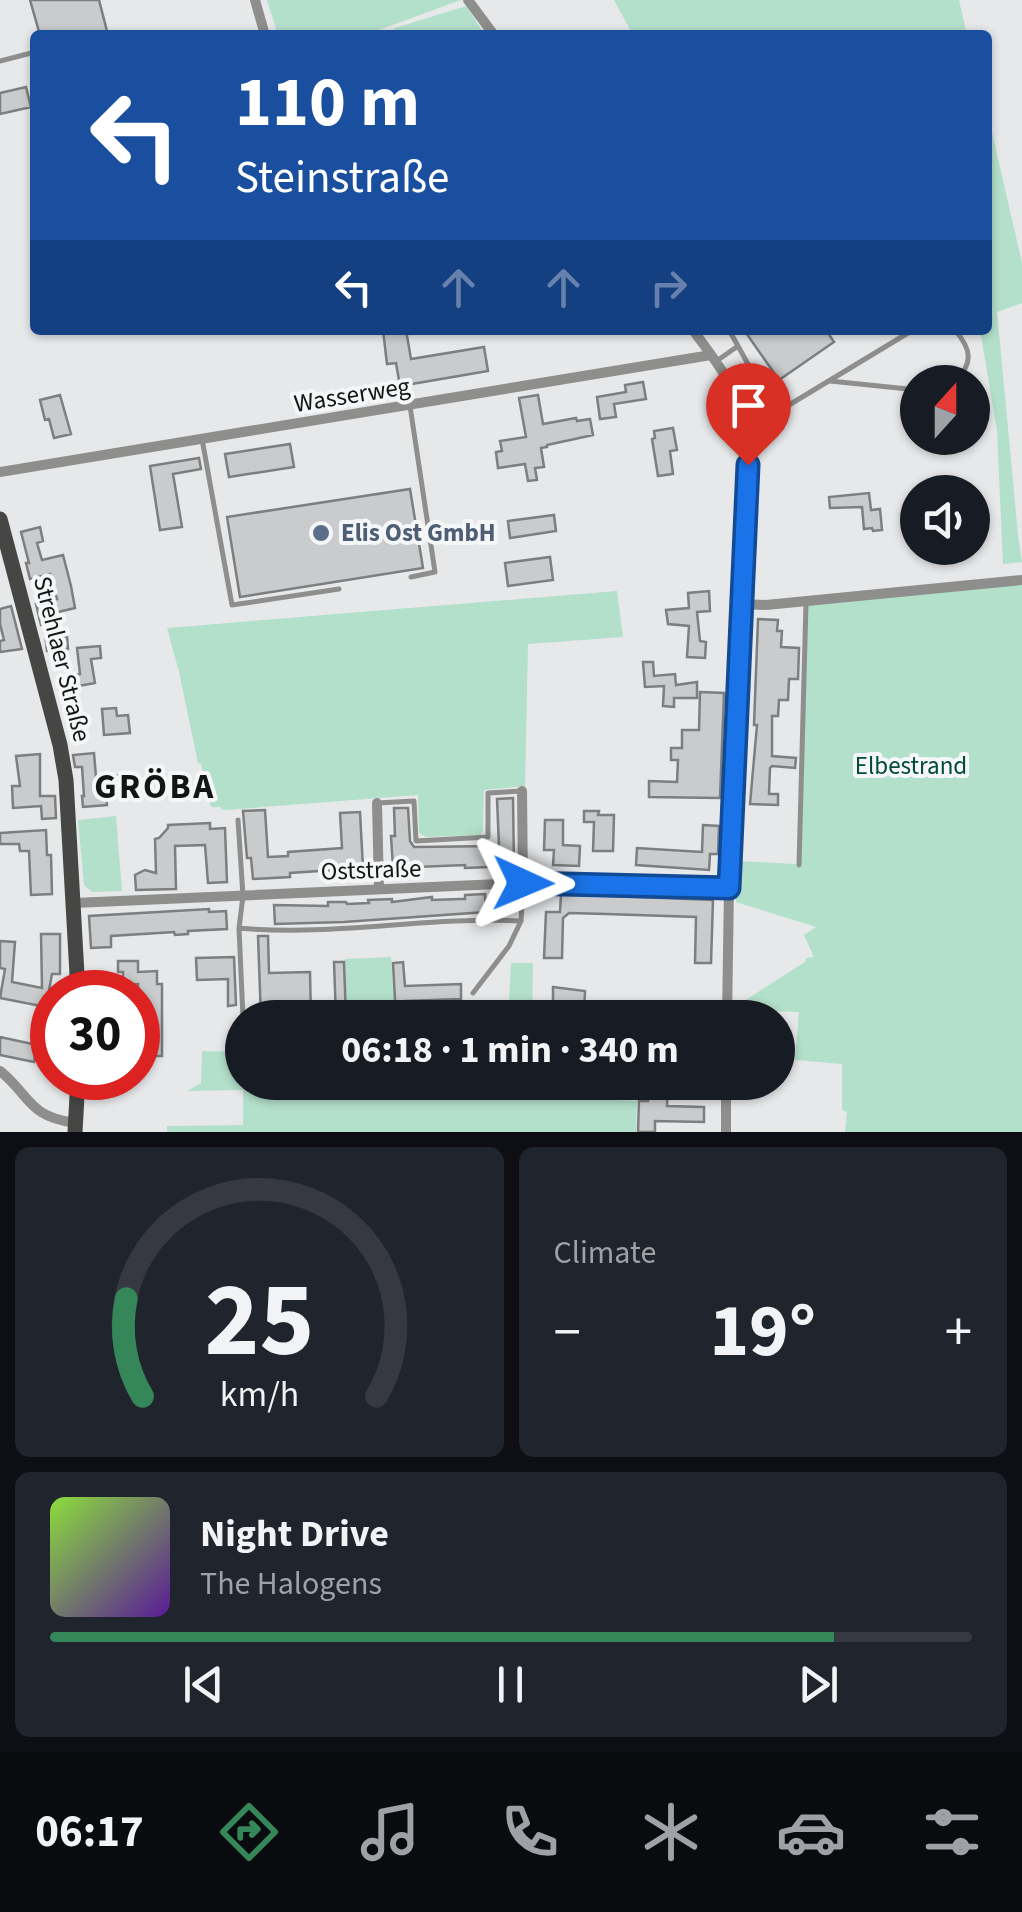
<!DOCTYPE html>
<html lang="en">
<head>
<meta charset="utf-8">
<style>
  :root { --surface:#171b24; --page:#20242c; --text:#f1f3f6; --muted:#9ea1a6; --line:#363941; --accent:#358658 }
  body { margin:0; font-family:"Source Sans 3",sans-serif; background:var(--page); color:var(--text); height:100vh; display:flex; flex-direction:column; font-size:38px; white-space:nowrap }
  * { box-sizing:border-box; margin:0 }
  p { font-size:32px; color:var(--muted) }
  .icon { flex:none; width:55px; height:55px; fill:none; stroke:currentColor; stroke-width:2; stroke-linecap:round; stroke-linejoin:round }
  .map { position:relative; height:1132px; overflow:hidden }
  .details { display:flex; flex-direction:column; gap:15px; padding:15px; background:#0d0f14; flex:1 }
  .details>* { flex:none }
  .guide { position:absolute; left:30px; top:30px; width:962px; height:305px; border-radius:10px; box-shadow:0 2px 8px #0004; background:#1a4fa0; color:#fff; overflow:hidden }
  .needle { width:65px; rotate:21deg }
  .fabs { position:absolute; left:900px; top:365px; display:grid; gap:20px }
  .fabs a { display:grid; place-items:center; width:90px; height:90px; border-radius:50%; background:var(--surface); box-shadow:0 2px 8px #0004; font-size:50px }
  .speed { position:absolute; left:30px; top:970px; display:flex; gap:20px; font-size:50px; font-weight:700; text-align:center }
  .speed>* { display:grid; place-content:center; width:130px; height:130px; border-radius:50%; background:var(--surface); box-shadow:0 2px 8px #0004; line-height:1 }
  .speed .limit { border:15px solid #d22; background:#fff; color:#111 }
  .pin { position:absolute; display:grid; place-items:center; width:85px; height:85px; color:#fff; margin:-102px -42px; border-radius:50% 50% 50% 0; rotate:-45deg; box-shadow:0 0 10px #0007 }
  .pin .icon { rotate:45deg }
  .me { position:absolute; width:110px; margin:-55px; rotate:91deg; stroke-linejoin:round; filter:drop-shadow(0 0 8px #0008) }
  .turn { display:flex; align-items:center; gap:35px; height:210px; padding:0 40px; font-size:45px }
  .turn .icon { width:130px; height:130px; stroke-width:2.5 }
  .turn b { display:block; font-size:70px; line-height:85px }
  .lanes { display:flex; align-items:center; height:95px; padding:0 40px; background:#0003; justify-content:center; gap:50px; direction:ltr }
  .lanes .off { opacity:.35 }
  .big { font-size:75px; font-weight:700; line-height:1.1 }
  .details .tile { flex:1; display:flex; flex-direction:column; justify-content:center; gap:15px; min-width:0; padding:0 35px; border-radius:15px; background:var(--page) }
  .details .dial { align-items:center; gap:0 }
  .dial svg { height:260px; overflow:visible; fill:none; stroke:var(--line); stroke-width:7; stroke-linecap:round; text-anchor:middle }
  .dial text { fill:var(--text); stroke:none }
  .song { display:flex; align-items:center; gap:30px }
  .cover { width:120px; height:120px; border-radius:15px; background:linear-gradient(135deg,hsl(90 70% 55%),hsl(270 70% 35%)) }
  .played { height:10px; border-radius:5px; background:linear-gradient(90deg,var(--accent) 85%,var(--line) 85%) }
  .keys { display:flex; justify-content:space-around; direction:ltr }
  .heat { display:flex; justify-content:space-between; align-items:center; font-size:55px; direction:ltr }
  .details .tiles { flex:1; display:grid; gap:15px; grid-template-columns:1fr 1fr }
  .tile:last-child { grid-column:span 2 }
  .trip { position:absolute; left:225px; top:1000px; width:570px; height:100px; border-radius:50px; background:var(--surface); box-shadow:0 2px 8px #0004; font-weight:700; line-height:100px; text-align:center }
  .dock { display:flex; height:160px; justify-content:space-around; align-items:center; background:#090b0e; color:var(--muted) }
  .dock .icon { width:70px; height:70px }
  .dock .on { color:var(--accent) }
  .dock b { font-size:45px; color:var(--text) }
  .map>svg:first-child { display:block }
  .green { fill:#b3e0ca }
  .building { fill:#c9cbcc; stroke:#7c7e7f; stroke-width:2.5 }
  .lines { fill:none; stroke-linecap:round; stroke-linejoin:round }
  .service { stroke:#8e8e8d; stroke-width:5 }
  .minor { stroke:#8e8e8d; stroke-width:10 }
  .primary { stroke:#464645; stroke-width:15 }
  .route-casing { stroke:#114b97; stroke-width:25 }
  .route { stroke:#1a73e8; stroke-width:18 }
  .service-dot { fill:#5c6f8a; stroke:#f4f6f7; stroke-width:4 }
  .labels { text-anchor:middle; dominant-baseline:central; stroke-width:8; stroke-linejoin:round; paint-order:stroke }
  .street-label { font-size:25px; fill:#141515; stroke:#f4f6f7 }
  .service-label { font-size:25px; font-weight:bold; fill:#4e5e75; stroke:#f4f6f7; text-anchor:start }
  .park-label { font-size:25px; fill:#004c34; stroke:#f4f6f7 }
  .district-label { font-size:35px; font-weight:bold; letter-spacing:2.5px; fill:#141515; stroke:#f4f6f7 }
</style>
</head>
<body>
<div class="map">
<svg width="1022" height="1132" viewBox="0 0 1022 1132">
  <rect width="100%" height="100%" fill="#e7e8ea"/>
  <path class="green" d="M267 0H461L365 35H278Z
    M614 0H959L967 35H633Z
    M466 6 485 35H389L395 28Z
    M988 115 1022 263V303L997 312 1018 534 1022 562 1003 564 997 431 980 330H988Z
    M1022 584V1132H845L847 1112 842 1110V1064L795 1060 799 1012 738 1010V1005L805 962 806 958 814 957 804 935 816 927 736 902 737 861 797 864 805 606Z
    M617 591 623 637 528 644 525 786 484 790 483 831 480 835 426 837 419 833 418 795 226 810H222L221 807H211L201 764 198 763 179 672 167 628Z
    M116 816 122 891 92 892 84 885 78 820Z
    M391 957 395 1017H347L345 959Z
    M511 963H533L532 1017H508Z
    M202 1051 242 1052V1082H531V1097L637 1101 636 1132H167V1126L243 1125V1090L187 1091 201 1083Z"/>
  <path class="building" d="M30 0H99L108 35H40Z
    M26 87 31 107 0 114V93Z
    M383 330H406L411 359 484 347 488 371 400 386 396 363 387 364Z
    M744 330H826L834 342 779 380Z
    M643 382 646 399 614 404 616 417 600 419 597 397 626 392 625 385Z
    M60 395 71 434 54 438 49 419 45 420 40 400Z
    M538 395 543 424 576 418 577 421 590 419 593 435 547 445V447L541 448 544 467 535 468 537 480 528 481 525 464 498 468 496 452 502 451 500 441 526 437 519 398Z
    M673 428 677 450 670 451 673 474 658 476 652 439 655 438 654 431Z
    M290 444 294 467 229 477 225 454Z
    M199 458 201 469 173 474 182 527 160 530 150 466Z
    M410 489 423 568 240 597 227 517Z
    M869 493 871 510 880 509 882 530 873 531 872 528 864 529 862 507 830 508 829 497Z
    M554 515 556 531 510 538 508 521Z
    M40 527 43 541 37 543 42 560 63 555 71 586 75 608 54 613 60 637 67 636 68 649 47 651 44 624 41 625 36 604 57 599 50 574 30 579 26 563H29L21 532Z
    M550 557 553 580 508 586 505 563Z
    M709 591 710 611 697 612 700 641 706 642 705 658 687 657 689 626 668 624 666 610 689 608 688 593Z
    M11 606 22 649 0 652V641L4 640 0 624V609Z
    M758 619 778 620 777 631H782L781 647 799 648 798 679H789L788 700H779L778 716H772V756L796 758 795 768 772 766 770 768 769 794H778V805L750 804 757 725H754Z
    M100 646 101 658 91 659 95 683 62 689 60 678 80 674 77 648Z
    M643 662H653L654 676 675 674 676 685 697 682V698H674V707L663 706 664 686 645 687Z
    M700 692 724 693 720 798 649 797V781L677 782 678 760H671V748H682V730H699Z
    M116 708 117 716 128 715 130 733 104 735 102 709Z
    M94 753 96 777 133 774 134 792 106 795 107 805 83 807 82 796H84L82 767H75L73 755Z
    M40 754V796H55L56 818 42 819 41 806 13 808 12 786H20L16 756Z
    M513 798 514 866 465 868V865L393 868 391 836H395L394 808H408L410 841 414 847 499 846 497 799Z
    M265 810 268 857 288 856V852L342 848 340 813 360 812 363 868 290 873V877L253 879 251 858H247L243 811Z
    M584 811H599L598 815H614L613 851H593L594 822H584Z
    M545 820H563V845L580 846 579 866 553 865 554 850H544Z
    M210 823V829L225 828 227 882 208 883 205 845 175 846 176 889 136 890 135 875 145 870 156 873 155 839 159 838 168 828V825Z
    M703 825 719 826 718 854H710L709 870 636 865 637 848 702 852Z
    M46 830 47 855H51L52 894 31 895 29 851H20L19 844H0V833Z
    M485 894 486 912 344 922 275 924 274 905 328 906V902H346L347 904 369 903 368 900 392 899V902L432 897V900L460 899H465V895Z
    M561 894 713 900 711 963H695L696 917 606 914 569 913 563 918 562 958H544L546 912H560Z
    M209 909V912L226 911 227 929 188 931V934L175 935 174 932 111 936V947L91 948 89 916Z
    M41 934H60V974H52L46 1007 0 998 5 969 0 968V941L15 942 12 982 42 988Z
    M258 936H268L269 973 310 972 311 1018H261Z
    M234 957 236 1005 228 1006V979L197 980 196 958Z
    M118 961H138V972L157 971V984H162V1056H151V1052H138V1029H151L152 1007 138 1008V984L123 985V972H118Z
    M334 962H344L346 1018H336Z
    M403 962 405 986 461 984V999L406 1001 407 1018H396L393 963Z
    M553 987 585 991 584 1015 570 1014V1009H553Z
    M0 1037 37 1045 34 1062 0 1055Z
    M648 1085 668 1086 667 1106 704 1107V1122L655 1121V1132H638L639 1101H648Z"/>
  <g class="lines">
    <path class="service" d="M0 61 35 52
      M955 330C972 350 973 362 956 382
      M738 346 769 402 776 407 784 408 913 330
      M718 360 738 346 729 330
      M830 381 918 390
      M410 406 435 572 411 577
      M202 439 232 605 339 589
      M377 803 414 801 416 841 488 837V793L522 791
      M238 820 243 896 239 928 243 1018
      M799 865 806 603
      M239 928C333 937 427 916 521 921
      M473 993 509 946 521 921 523 886"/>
    <path class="minor" d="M255 0 265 35
      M468 0 494 35
      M693 330C719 366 743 394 749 439L729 887 727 1018
      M0 472 711 355
      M742 604 766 605 1022 580
      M522 791 523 883
      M377 803 379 889
      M74 903 523 883 729 887
      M0 1071C31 1096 27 1116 75 1123
      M726 1082V1132"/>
    <path class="primary" d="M0 519 60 745 66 780 78 992
      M75 1132 78 1078"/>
  </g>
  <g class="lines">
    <defs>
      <path id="route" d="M523 883 729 888 748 465"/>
    </defs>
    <use href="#route" class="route-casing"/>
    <use href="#route" class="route"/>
  </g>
  <circle class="service-dot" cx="321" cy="533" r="10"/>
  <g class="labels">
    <g class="street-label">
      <text transform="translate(352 395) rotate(-9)">Wasserweg</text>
      <text transform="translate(62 659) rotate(76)">Strehlaer Straße</text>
      <text transform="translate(371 870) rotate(-2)">Oststraße</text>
    </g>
    <g class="service-label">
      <text x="341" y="533">Elis Ost GmbH</text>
    </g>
    <g class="park-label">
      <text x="911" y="766">Elbestrand</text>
    </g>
    <g class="district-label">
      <text x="155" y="787">GRÖBA</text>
    </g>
  </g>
</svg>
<div class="fabs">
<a><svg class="needle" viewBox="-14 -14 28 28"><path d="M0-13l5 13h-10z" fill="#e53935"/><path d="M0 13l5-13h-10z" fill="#9ea1a6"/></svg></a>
<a><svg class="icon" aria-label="sound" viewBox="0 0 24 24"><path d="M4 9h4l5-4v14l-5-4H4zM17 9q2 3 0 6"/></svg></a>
</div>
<div class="speed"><div class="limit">30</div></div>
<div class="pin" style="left:748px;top:465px;background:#d93025"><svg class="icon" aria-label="arrive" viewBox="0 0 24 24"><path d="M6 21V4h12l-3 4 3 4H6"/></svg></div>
<svg class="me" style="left:523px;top:883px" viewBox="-20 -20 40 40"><path d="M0-17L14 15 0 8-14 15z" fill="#1a73e8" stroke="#fff" stroke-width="4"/></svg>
<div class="trip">06:18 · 1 min · 340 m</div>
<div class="guide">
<div class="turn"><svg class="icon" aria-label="left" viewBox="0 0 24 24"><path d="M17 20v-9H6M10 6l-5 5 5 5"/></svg><div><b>110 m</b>Steinstraße</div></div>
<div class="lanes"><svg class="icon" aria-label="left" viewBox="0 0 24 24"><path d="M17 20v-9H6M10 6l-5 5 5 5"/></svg><svg class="icon off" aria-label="ahead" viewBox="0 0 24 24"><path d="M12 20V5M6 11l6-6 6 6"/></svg><svg class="icon off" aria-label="ahead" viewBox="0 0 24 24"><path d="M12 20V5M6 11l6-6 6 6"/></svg><svg class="icon off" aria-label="right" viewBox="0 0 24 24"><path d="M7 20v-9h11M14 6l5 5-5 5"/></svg></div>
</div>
</div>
<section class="details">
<div class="tiles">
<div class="tile dial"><svg viewBox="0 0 100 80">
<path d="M14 69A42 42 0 1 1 86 69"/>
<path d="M14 69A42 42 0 0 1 9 39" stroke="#358658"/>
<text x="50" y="56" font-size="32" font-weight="700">25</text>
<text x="50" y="72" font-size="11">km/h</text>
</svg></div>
<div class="tile"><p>Climate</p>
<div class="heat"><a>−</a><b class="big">19°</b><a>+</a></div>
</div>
<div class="tile">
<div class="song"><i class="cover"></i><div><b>Night Drive</b><p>The Halogens</p></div></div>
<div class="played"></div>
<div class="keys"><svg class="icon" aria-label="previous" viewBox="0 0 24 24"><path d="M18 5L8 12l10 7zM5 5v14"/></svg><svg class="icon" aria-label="pause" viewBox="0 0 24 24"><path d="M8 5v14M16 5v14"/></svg><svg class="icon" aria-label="next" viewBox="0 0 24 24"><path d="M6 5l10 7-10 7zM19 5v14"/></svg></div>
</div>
</div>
</section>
<nav class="dock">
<b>06:17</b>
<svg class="icon on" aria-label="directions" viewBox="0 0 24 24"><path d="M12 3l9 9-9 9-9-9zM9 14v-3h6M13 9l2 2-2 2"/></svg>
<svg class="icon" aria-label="music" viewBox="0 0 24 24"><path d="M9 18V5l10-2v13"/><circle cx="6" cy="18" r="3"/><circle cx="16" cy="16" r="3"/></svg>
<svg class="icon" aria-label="phone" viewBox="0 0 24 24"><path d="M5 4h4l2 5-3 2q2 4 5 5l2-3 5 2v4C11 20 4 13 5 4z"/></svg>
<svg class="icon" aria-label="climate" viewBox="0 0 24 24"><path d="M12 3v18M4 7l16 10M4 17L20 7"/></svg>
<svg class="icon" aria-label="car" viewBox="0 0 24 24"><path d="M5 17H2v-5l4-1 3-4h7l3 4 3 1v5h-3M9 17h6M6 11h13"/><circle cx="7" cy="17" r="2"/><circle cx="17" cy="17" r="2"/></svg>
<svg class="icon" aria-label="filters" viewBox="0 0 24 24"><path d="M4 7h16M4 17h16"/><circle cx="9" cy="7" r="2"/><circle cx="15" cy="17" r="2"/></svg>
</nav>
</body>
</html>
